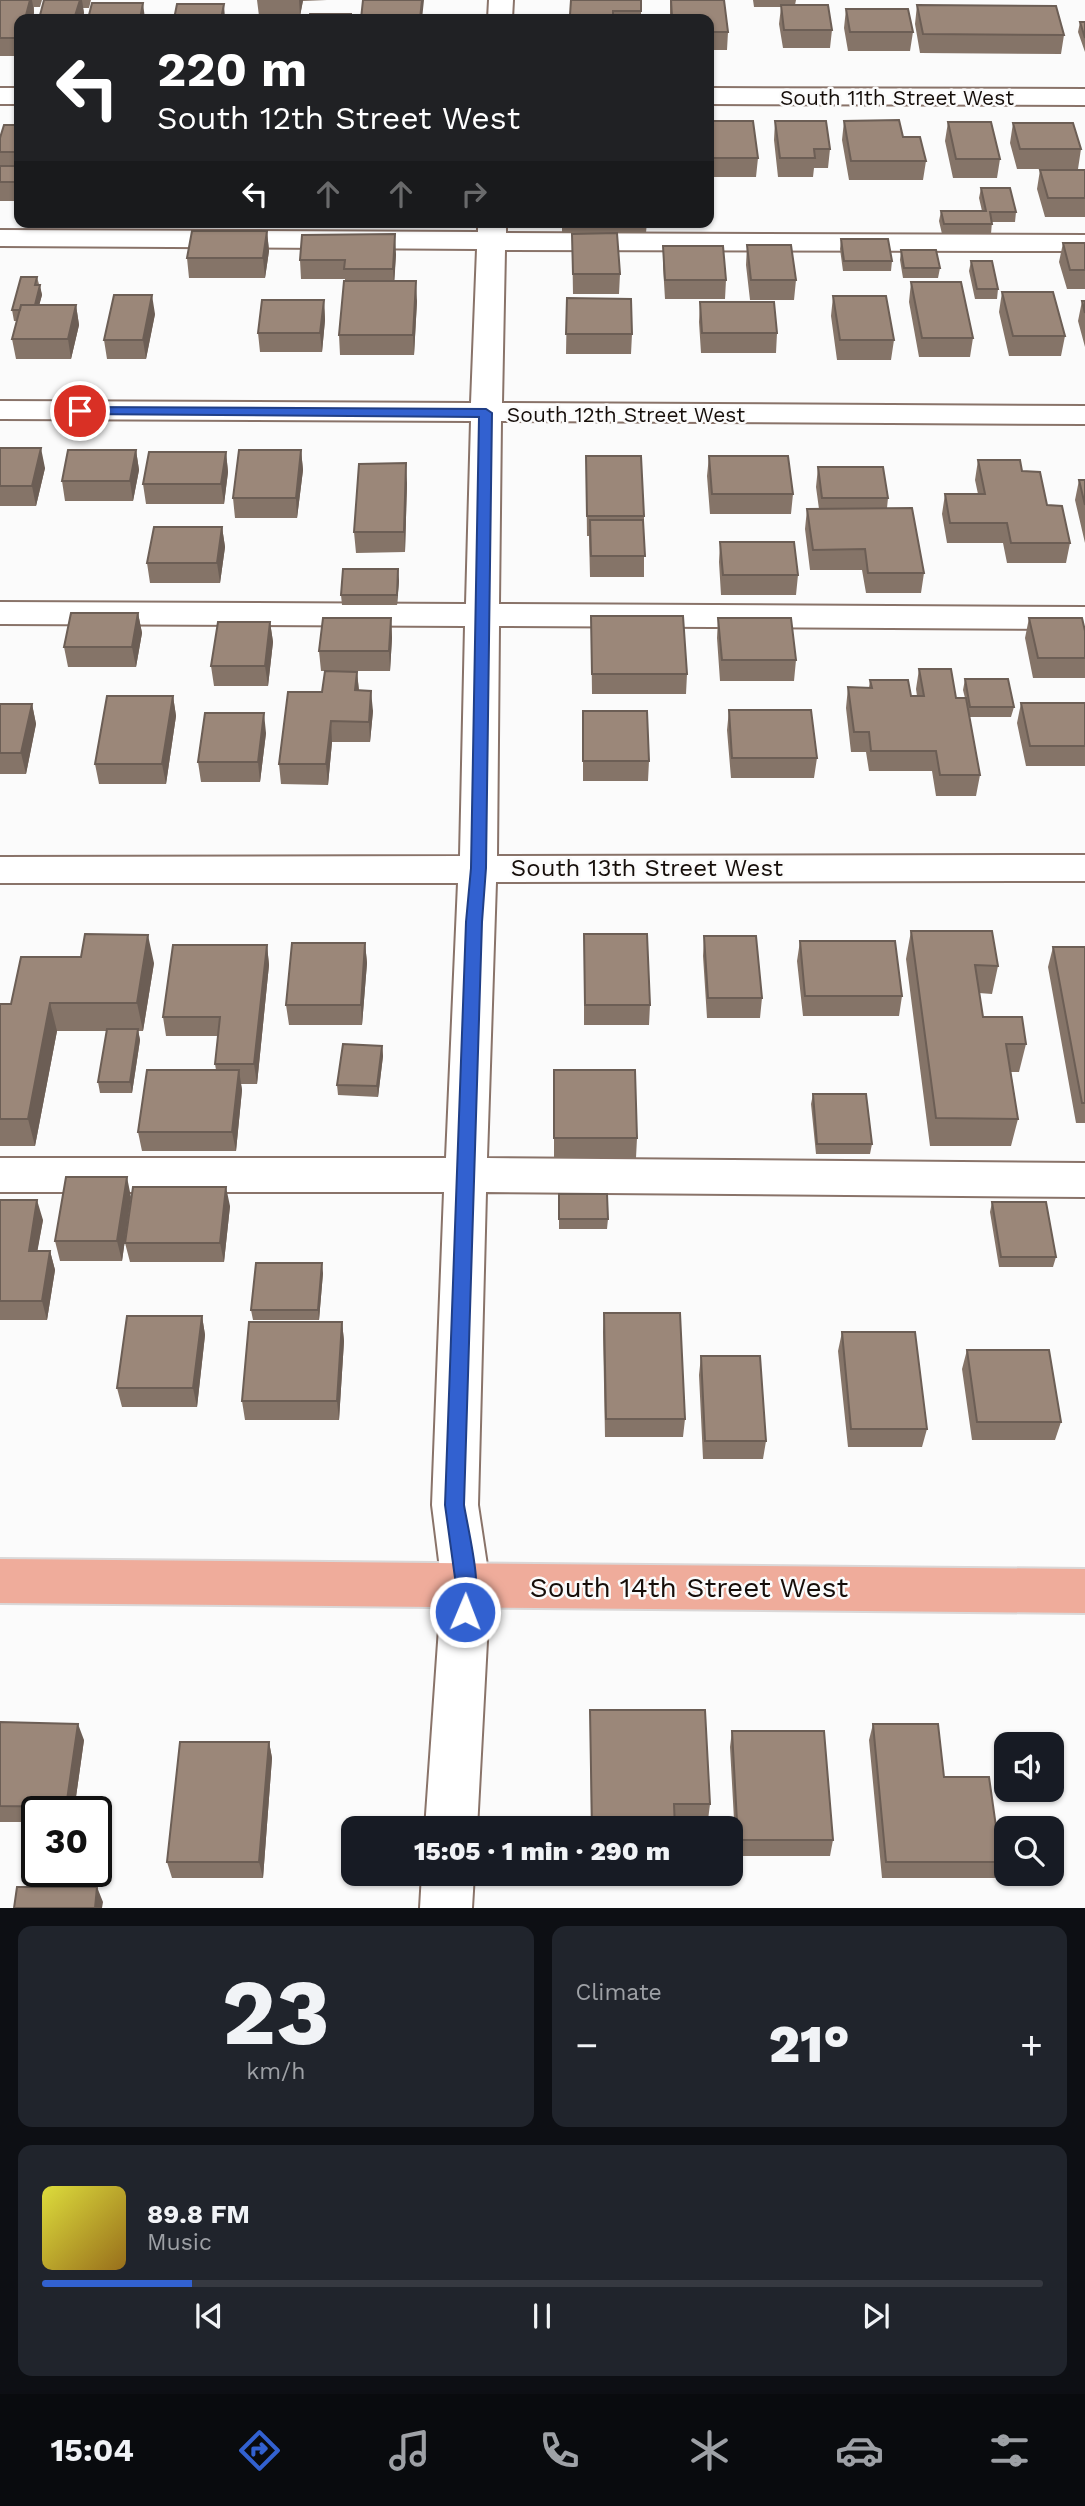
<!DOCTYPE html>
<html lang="en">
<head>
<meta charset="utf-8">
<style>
  :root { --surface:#171b24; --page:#20242c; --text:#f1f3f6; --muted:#9ea1a6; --line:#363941; --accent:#3261d0 }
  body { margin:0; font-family:"Work Sans",sans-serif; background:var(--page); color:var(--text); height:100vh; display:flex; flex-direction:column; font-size:26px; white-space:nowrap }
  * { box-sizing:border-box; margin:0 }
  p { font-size:23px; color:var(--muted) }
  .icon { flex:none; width:38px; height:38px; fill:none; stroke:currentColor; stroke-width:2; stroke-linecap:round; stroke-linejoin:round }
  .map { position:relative; height:1908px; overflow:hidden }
  .details { display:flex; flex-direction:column; gap:18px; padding:18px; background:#0d0f14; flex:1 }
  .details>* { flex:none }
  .top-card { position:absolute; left:14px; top:14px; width:700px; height:214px; border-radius:14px; box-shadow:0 2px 5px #0004; background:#202124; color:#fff; overflow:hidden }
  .buttons { position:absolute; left:994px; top:1732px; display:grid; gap:14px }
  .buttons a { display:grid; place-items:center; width:70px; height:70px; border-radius:14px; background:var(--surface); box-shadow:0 2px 5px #0004; font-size:35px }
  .speed { position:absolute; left:21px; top:1796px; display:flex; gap:14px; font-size:35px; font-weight:700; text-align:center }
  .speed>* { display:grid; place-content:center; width:91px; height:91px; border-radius:50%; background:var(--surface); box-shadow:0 2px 5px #0004; line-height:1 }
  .speed .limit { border:4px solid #111; border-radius:10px; background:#fff; color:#111 }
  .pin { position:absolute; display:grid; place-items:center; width:60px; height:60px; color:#fff; margin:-30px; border:4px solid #fff; border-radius:50%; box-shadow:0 2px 7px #0007 }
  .me { position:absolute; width:77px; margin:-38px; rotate:1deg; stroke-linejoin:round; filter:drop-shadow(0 0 5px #0008) }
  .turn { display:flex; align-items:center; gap:24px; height:147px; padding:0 28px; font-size:32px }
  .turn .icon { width:91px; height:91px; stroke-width:2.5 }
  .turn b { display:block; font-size:49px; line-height:60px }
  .lanes { display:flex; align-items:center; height:66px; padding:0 28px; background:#0003; justify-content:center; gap:35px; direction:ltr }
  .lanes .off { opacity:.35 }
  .big { font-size:52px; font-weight:800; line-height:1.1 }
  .details .tile { flex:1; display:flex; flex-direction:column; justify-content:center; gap:10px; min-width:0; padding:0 24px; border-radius:14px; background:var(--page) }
  .details .dial { align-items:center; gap:0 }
  .dial b { font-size:91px; line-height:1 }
  .song { display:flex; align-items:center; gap:21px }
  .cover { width:84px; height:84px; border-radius:10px; background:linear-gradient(135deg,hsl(60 70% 55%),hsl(40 70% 35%)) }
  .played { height:7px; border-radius:4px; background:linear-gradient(90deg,var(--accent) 15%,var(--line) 15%) }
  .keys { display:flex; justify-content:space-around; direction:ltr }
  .heat { display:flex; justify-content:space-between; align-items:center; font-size:38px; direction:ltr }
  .details .tiles { flex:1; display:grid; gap:18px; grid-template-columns:1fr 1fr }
  .tile:last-child { grid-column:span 2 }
  .trip { position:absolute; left:341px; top:1816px; width:402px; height:70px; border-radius:14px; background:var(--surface); box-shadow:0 2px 5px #0004; font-weight:800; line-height:70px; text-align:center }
  .tab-bar { display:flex; height:112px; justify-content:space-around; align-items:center; background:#090b0e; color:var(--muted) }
  .tab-bar .icon { width:49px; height:49px }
  .tab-bar .selected { color:var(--accent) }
  .tab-bar b { font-size:32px; color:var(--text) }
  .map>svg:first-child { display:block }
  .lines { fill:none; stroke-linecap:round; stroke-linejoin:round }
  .minor-casing { stroke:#897369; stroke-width:4 }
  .major-casing { stroke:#dad8d8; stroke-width:4 }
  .minor { fill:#fff; fill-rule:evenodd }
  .major { fill:#efac9b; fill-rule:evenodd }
  .wall { fill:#857468 }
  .shaded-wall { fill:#6c5e55 }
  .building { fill:#9b8779; stroke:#6c5e55; stroke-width:2 }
  .route { fill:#3261d0; stroke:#203f87; stroke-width:2 }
  .labels { text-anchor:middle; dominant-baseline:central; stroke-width:5; stroke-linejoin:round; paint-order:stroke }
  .far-street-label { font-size:21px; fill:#160e0a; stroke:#fbfbfb }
  .street-label { font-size:24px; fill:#160e0a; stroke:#fbfbfb }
  .near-street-label { font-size:28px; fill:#160e0a; stroke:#fbfbfb }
</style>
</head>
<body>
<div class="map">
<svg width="1085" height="1908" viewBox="0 0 1085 1908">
  <rect width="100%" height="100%" fill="#fbfbfb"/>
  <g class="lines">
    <defs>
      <path id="minor" d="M489 0H513L512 19H488Z
        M0 88H19V104H0Z
        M709 88 1085 89V105L709 104Z
        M478 222H506V233L1085 235V251L505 250 502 403 1085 406V424L501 421 499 604 1085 607V629L499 626 497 856 1085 855V881L496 882 487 1158 1085 1163V1197L486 1192 478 1505 490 1585 477 1829H425L442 1585 432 1505 444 1192H0V1158H446L458 883H0V857L460 856 465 626 0 624V602L466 604 471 421 0 419V401L471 403 477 249 0 246V230L478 232Z
        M422 1874H474L472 1908H420Z"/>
      <path id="major" d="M0 1559 1085 1569V1613L0 1603Z"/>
    </defs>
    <use href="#minor" class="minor-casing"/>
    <use href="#major" class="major-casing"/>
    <use href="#minor" class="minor"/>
    <use href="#major" class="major"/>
  </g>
  <path class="wall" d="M0 0H42L40 7H34V12L33 19H19V56H0Z
    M44 0H91L89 8H83L84 13 82 19H39Z
    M257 0H327L303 1 300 16H259Z
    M641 0V19H561L570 15Z
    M670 0H724L728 32 727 50H709V19H670Z
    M753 0H796L795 5 832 30 830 48H783L779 24 781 7H754Z
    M917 5 1064 35 1061 54 920 53 915 24Z
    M846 9 913 32 910 51H848L844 28Z
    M1080 22H1085V52L1078 32Z
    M709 121 758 158 756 177H709Z
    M775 121 830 149 828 168H814L813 177H778L774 140Z
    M844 121 903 137 926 161 923 180H849L842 140Z
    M948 122 1000 159 997 178H953L945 141Z
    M1013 123 1081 149 1078 169H1017L1010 143Z
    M19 125V201H0V138Z
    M1040 170H1085V217H1045L1037 189Z
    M981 188 1016 212 1015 222H992L991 234H942L939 221 941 211H982L979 198Z
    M79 222H142L141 227H80Z
    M197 222H232V223Z
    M562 222H647L646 233H562Z
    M267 231 269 251 265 278H189L187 258Z
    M572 234 620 274 619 294H573Z
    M841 239 892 261 891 271H843L840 249Z
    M1063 243H1085V289H1067L1059 262Z
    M747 245 796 280 794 300H750L746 265Z
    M663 246 726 280 725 299H665L663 266Z
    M901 250 940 268 938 278H903L900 260Z
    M396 254 394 281 417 301 414 355H340L339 335 345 279H301L300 260Z
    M971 261 998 289 997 299H975L969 271Z
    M37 277 42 295 39 305H76L79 325 71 359H16L12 339 17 321H14L12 310Z
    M911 282 973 338 970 357H919L909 302Z
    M1002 292 1065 336 1061 356H1009L999 312Z
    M833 296 894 340 891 360H837L831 316Z
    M567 298 632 334 631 354H566Z
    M324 300 325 320 322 352H260L258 333Z
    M1082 301H1085V347L1078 321Z
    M700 302 777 333 776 353H701L699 322Z
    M155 314 146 359H107L104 340Z
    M0 448 45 468 36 506H0Z
    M136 450 139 470 133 501H65L62 481Z
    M301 450 303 470 297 518H235L233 498Z
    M226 452 228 472 224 504H146L143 484Z
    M586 456 644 516V577H590L589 536H587Z
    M709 456 793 494 791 514H710L707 476Z
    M978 460 1022 471 1047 505 1070 543 1066 563H1007L1003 543H947L942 514 945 494H978L975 480Z
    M818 467 888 498 887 508 924 573 921 593H866L862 570H810L805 529 807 509H819L816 487Z
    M1079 480H1085V543L1075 500Z
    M407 483 405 552 356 553 354 532Z
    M222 527 225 547 220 583H150L147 563Z
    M720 542 798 575 796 595H721L719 562Z
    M399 580 397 605H342L341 595Z
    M138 613 142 633 136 667H68L64 647Z
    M591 616 687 674 686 694H592Z
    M391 618 392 638 390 671H321L319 651Z
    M718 618 796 660 794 681H720L717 638Z
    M1029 618 1085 631V678H1033L1025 638Z
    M270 622 273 642 268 686H214L211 666Z
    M919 669 956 698H965L963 690 965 679 1014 707 1011 717H969L980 775 976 796H936L932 771H869L866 752H851L846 708 848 687 869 688 870 680 911 696H917L916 689Z
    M357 672 359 690 373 711 370 742H332L328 785 281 784 279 764 322 692Z
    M173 696 176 716 166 784H99L95 764Z
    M1021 703H1085V766H1026L1017 723Z
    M0 704H32L36 724 26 774H0Z
    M729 710 817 758 814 778H731L727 730Z
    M583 711 649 761 648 781H583Z
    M266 733 260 782H201L198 762Z
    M911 931 998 966 992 994 979 993 983 1017 1026 1044 1019 1072H1011L1018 1119 1011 1146H930L906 959Z
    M584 934 650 1005 649 1025H584Z
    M704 936 762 998 760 1018H707L703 956Z
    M800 941 902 996 899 1016H803L797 961Z
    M365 943 367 963 362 1025H289L286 1005Z
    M267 945 269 965 257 1084H241L242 1090 236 1151H142L138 1132 216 1070 215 1064 218 1036H166L163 1017Z
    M1053 947H1085V1123H1076L1048 967Z
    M154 963 143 1031H138L140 1040 132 1093H100L98 1082 107 1031H57L35 1146H0V1004H11Z
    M382 1046 383 1056 378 1097 338 1095 337 1085Z
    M554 1070 637 1138 636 1158H554Z
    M813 1094 872 1144 870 1154H816L811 1104Z
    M559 1194 608 1219 607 1229H559Z
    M131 1197 122 1261H60L55 1241Z
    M0 1200 43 1220 37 1251H50L55 1270 47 1320H0Z
    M992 1202 1056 1257 1053 1267H999L990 1212Z
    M230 1206 224 1262H130L125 1243Z
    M323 1273 319 1320H253L251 1310Z
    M604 1313 685 1419 683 1437H605L603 1332Z
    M202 1316 205 1335 197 1407H122L117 1388Z
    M342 1322 344 1341 339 1420H245L242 1401Z
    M842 1332 927 1429 922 1447H848L838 1351Z
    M967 1350 1061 1422 1055 1440H972L962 1369Z
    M701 1356 766 1441 763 1459H703L699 1375Z
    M590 1710 710 1804 708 1820H674L675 1829H591Z
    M0 1722 84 1740 74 1811H37V1822H0Z
    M873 1724 944 1777 1001 1862 995 1878H882L869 1740Z
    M732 1731 833 1840 830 1856H736L730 1747Z
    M269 1742 272 1758 263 1878H172L167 1862Z"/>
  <path class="shaded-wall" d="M30 0H32L34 12 33 19H25Z
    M80 0H82L84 13 82 19H74Z
    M299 0H303L300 16Z
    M422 0H424L422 19H420Z
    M143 3 145 19H140Z
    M224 4 225 19H221Z
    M267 231 269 251 265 278 263 258Z
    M395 234 396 254 394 288 393 269Z
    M416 281 417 301 414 355 413 335Z
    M40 285 42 295 35 321 33 310Z
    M152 295 155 314 146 359 143 340Z
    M324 300 325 320 322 352 320 333Z
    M76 305 79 325 71 359 68 339Z
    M41 448 45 468 36 506 32 486Z
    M136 450 139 470 133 501 130 481Z
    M301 450 303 470 297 518 296 498Z
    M226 452 228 472 224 504 221 484Z
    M406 463 407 483 405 552 404 532Z
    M222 527 225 547 220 583 217 563Z
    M398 569 399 580 397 605V595Z
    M138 613 142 633 136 667 132 647Z
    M391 618 392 638 390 671 389 651Z
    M270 622 273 642 268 686 265 666Z
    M357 672 359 692 355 690Z
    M371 691 373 711 370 742 369 722Z
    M173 696 176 716 166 784 162 764Z
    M32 704 36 724 26 774 21 753Z
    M264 713 266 733 260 782 258 762Z
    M331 721 332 742 328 785 326 764Z
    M148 935 154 963 143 1031 137 1003Z
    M365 943 367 963 362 1025 361 1005Z
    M267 945 269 965 257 1084 254 1064Z
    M50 1003 57 1031 35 1146 28 1119Z
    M138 1029 140 1040 132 1093 130 1082Z
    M382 1046 383 1056 378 1097 377 1086Z
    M239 1070 242 1090 236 1151 232 1132Z
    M127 1177 131 1197 122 1261 117 1241Z
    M226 1187 230 1206 224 1262 220 1243Z
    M37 1200 43 1220 34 1270 29 1251Z
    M50 1251 55 1270 47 1320 42 1301Z
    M322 1263 323 1273 319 1320 318 1310Z
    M202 1316 205 1335 197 1407 193 1388Z
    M342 1322 344 1341 339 1420 337 1401Z
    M78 1724 84 1740 74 1811H68L66 1807Z
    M269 1742 272 1758 263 1878 259 1862Z
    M97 1887 103 1902 102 1908H95Z"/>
  <path class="building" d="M0 0H30L25 19H19V38H0Z
    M44 0H80L74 19H39Z
    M363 0H422L420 19H361Z
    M571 0H641V11H613V19H561V15H570Z
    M671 0H724L728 32H709V19H685V17H672Z
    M92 3H143L140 19H88Z
    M177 4H224L221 19H174Z
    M781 5H828L832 30H784Z
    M917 5 1056 6 1064 35 923 34Z
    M846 9H908L913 32H850Z
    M310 14H351V19H309Z
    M1080 22H1085V38Z
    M899 120 903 137H920L926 161H851L844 121Z
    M709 121H753L758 158H709Z
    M775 121H826L830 149H814L815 158H780Z
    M948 122H991L1000 159H956Z
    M1013 123H1073L1081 149H1020Z
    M4 125H19V152H0V138Z
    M0 166H19V182H0Z
    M1040 170H1085V198H1048Z
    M981 188H1010L1016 212H990L992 224H944L941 211H986Z
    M192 231H267L263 258H187Z
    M617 233 620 274H573L572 234Z
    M395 234 393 269H344L345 260H300L302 235Z
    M841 239H888L892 261H844Z
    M1063 243H1085V270H1070Z
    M747 245H791L796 280H751Z
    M663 246H723L726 280H665Z
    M901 250H936L940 268H904Z
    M971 261H992L998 289H977Z
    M21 277H37L35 285H40L35 305H21L20 310H12Z
    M344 281H416L413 335H339Z
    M911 282H961L973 338H922Z
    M1002 292H1053L1065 336H1013Z
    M114 295H152L143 340H104Z
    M833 296H886L894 340H840Z
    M567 298 631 299 632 334H566Z
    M262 300H324L320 333H258Z
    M1082 301H1085V313Z
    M700 302H774L777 333H702Z
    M21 305H76L68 339H12Z
    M0 448H41L32 486H0Z
    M68 450H136L130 481H62Z
    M239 450H301L296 498H233Z
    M149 452H226L221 484H143Z
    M586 456H641L644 516H587Z
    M709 456H788L793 494H712Z
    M978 460H1020L1022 471 1040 472 1047 505 1062 506 1070 543H1011L1007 523H950L945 494H985Z
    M406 463 404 532H354L359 464Z
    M818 467H883L888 498H822Z
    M1079 480H1085V505Z
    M912 508 924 573H868L865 549 813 550 807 509Z
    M590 520H643L645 556H591Z
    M154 527H222L217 563H147Z
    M720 542H794L798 575H723Z
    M343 569H398L397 595H341Z
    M71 613H138L132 647H64Z
    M591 616H683L687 674H592Z
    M323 618H391L389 651H319Z
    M718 618H791L796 660H722Z
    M1029 618H1082L1085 631V658H1038Z
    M218 622H270L265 666H211Z
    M919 669H951L956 698H966L980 775H940L936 751H871L869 732H854L848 687 872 688 870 680H908L911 696H924Z
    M325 671 357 672 355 690 371 691 369 722 331 721 326 764H279L288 692H322Z
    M965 679H1008L1014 707H970Z
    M107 696H173L162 764H95Z
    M1021 703H1085V746H1030Z
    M0 704H32L21 753H0Z
    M729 710H811L817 758H732Z
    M583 711H647L649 761H583Z
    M205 713H264L258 762H198Z
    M911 931H992L998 966 975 965 983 1017H1022L1026 1044H1006L1018 1119 936 1118Z
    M85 934 148 935 137 1003H50L28 1119H0V1004H11L21 957H81Z
    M584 934H647L650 1005H585Z
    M704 936H756L762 998H708Z
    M800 941H895L902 996H805Z
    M292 943H365L361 1005H286Z
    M173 945H267L254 1064H215L220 1017H163Z
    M1053 947H1085V1103H1082Z
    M107 1029H138L130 1082H98Z
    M343 1044 382 1046 377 1086 337 1085Z
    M147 1070H239L232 1132H138Z
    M554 1070H635L637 1138H554Z
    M813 1094H866L872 1144H817Z
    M66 1177H127L117 1241H55Z
    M133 1187H226L220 1243H125Z
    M559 1194H607L608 1219H559Z
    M0 1200H37L29 1251H50L42 1301H0Z
    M992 1202H1046L1056 1257H1001Z
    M256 1263H322L318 1310H251Z
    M604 1313H680L685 1419H606Z
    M127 1316H202L193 1388H117Z
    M249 1322H342L337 1401H242Z
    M842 1332H915L927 1429H851Z
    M967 1350H1049L1061 1422H977Z
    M701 1356H760L766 1441H705Z
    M590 1710H705L710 1804H674L675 1828H592Z
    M0 1722 78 1724 66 1807 0 1806Z
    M873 1724H938L944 1777H989L1001 1862H886Z
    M732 1731H824L833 1840H738Z
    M180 1742H269L259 1862H167Z
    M17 1887H97L95 1908H14Z"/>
  <path class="route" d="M80 407 486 409 492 413 486 868 482 922 464 1505C469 1535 484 1591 472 1619L465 1621 458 1619 455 1612 456 1585 445 1505 466 922 471 868 479 417 75 414 73 411Z"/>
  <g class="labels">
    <g class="far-street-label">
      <text x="897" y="97">South 11th Street West</text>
      <text x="626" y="414">South 12th Street West</text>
    </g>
    <g class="street-label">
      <text x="647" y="868">South 13th Street West</text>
    </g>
    <g class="near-street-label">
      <text x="689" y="1587">South 14th Street West</text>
    </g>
  </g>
</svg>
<div class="buttons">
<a><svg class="icon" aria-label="sound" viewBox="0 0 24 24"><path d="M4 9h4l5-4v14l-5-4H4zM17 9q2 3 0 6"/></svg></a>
<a><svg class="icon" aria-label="search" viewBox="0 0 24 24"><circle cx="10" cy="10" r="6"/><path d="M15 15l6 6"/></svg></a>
</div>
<div class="speed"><div class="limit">30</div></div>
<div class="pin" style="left:80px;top:411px;background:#d93025"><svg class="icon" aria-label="arrive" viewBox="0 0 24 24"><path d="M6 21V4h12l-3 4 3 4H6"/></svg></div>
<svg class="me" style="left:465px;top:1612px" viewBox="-20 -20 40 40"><circle r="17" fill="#3261d0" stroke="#fff" stroke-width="3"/><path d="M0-11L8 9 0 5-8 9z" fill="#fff"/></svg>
<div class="trip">15:05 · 1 min · 290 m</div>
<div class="top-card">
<div class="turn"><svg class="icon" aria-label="left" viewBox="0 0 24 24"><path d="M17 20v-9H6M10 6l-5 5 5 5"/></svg><div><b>220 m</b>South 12th Street West</div></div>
<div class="lanes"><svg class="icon" aria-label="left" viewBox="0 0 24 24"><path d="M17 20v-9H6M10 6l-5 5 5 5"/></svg><svg class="icon off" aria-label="ahead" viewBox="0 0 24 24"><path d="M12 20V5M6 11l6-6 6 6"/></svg><svg class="icon off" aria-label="ahead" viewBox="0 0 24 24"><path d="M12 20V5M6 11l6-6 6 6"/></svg><svg class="icon off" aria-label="right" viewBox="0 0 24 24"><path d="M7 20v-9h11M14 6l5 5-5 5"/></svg></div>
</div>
</div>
<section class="details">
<div class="tiles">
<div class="tile dial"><b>23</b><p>km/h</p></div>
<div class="tile"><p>Climate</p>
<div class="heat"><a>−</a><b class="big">21°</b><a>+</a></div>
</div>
<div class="tile">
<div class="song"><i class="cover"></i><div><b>89.8 FM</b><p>Music</p></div></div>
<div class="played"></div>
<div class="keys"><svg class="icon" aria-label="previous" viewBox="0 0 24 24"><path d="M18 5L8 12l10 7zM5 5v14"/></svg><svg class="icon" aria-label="pause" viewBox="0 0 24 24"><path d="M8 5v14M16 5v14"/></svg><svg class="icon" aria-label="next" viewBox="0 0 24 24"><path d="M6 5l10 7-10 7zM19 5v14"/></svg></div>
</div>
</div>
</section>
<nav class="tab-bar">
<b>15:04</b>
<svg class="icon selected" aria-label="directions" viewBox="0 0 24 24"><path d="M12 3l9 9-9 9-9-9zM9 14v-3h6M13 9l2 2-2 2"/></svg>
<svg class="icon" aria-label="music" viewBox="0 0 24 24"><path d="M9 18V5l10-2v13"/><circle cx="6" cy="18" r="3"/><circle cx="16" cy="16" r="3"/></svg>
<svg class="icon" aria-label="phone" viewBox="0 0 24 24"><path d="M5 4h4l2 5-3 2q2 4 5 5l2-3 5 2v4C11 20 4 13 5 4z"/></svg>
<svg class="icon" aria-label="climate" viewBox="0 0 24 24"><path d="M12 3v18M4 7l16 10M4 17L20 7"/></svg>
<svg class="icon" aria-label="car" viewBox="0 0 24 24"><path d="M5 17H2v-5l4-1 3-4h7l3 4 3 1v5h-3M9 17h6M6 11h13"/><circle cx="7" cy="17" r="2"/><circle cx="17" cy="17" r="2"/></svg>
<svg class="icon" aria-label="filters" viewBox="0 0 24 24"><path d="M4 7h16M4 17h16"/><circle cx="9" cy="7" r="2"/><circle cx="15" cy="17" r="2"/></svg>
</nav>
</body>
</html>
